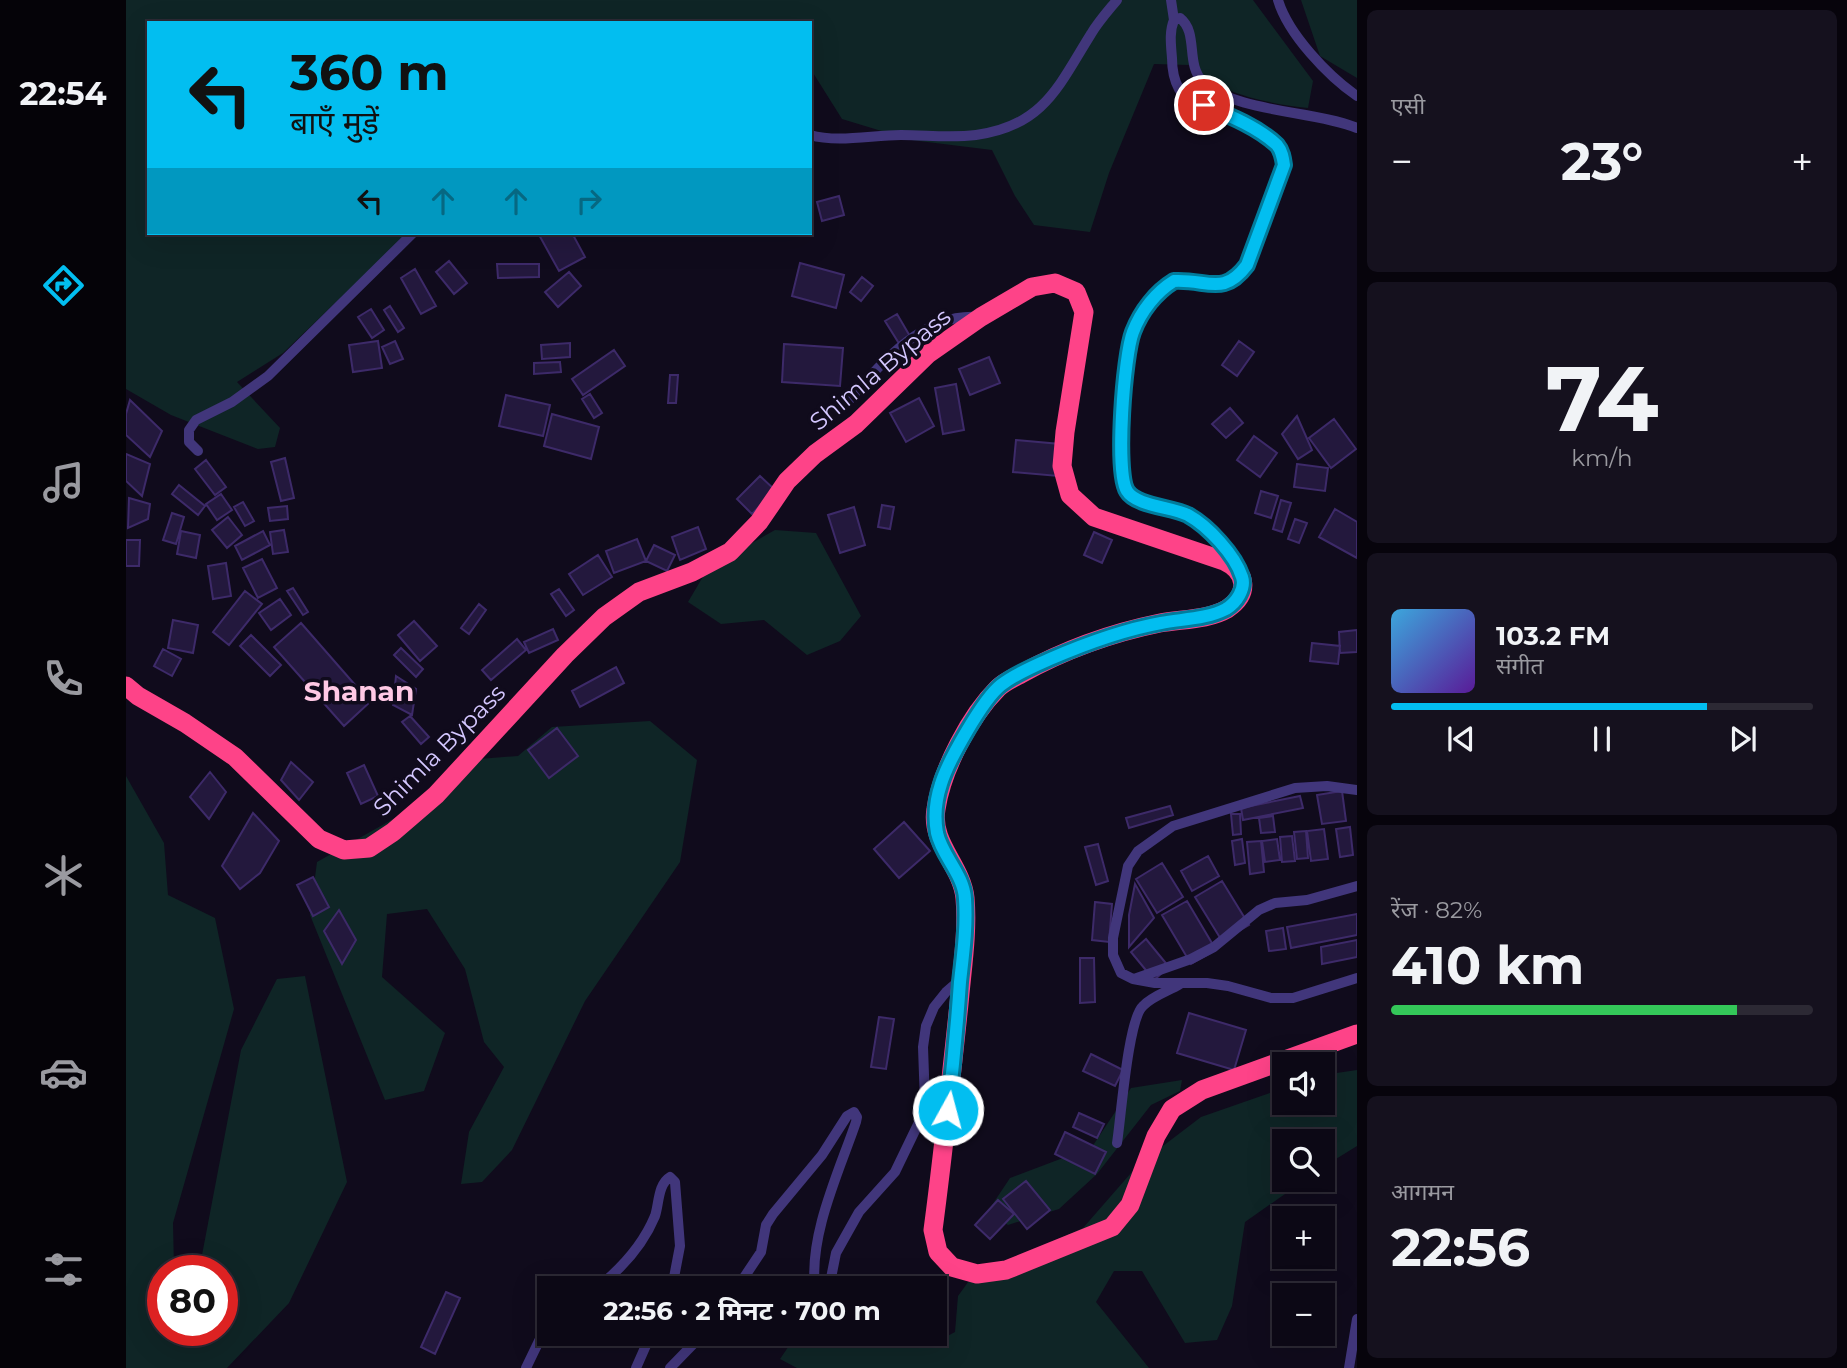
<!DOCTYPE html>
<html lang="hi">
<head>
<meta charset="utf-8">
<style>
  :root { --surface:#0c0815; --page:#15111e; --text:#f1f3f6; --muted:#9a9aa0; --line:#2c2934; --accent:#02bef0 }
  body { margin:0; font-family:Montserrat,"Noto Sans Devanagari",sans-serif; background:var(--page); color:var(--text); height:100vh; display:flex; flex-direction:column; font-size:26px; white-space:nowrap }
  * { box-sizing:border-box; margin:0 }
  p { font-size:23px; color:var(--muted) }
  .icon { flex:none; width:38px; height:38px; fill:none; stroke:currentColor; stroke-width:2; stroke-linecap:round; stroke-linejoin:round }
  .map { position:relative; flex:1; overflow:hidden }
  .sheet { display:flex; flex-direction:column; gap:10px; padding:10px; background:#07040c; width:490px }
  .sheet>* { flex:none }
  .banner { position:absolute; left:21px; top:21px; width:665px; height:214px; border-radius:0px; box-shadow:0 7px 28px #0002,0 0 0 2px var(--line); background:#02bef0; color:#111; overflow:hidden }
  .tools { position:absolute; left:1146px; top:1052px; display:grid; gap:14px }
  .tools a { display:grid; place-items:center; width:63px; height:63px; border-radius:0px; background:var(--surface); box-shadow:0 7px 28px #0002,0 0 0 2px var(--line); font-size:35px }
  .speed { position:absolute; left:21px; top:1255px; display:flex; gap:14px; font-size:35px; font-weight:700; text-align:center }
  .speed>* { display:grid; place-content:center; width:91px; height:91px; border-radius:50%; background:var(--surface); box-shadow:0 7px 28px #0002,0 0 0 2px var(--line); line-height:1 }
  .speed .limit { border:10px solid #d22; background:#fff; color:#111 }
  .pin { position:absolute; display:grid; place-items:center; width:60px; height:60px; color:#fff; margin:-30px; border:4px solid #fff; border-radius:50%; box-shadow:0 2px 7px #0007 }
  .me { position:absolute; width:77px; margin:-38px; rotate:7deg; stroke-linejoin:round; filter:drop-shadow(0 0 5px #0008) }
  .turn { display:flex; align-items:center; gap:24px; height:147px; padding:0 28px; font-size:32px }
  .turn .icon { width:91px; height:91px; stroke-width:2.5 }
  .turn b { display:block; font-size:49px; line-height:60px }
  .lanes { display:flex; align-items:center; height:66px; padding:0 28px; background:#0003; justify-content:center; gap:35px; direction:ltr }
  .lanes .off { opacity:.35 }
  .big { font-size:52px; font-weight:700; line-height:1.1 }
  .sheet .tile { flex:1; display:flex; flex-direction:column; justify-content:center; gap:10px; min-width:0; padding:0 24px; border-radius:10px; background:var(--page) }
  .sheet .dial { align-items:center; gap:0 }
  .dial b { font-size:91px; line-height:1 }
  .song { display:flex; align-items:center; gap:21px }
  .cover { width:84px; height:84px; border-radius:10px; background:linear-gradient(135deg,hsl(200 70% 55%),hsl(270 70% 35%)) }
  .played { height:7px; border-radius:4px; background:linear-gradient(90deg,var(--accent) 75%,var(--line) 75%) }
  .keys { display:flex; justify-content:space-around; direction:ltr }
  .heat { display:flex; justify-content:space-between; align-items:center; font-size:38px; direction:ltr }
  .charge { height:10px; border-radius:5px; background:linear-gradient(90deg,#34c759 82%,var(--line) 0) }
  .trip { position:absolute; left:411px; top:1276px; width:410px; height:70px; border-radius:0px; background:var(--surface); box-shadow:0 7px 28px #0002,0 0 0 2px var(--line); font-weight:700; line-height:70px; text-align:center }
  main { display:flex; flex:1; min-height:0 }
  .dock { display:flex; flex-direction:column; width:126px; justify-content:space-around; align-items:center; background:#050308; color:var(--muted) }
  .dock .icon { width:49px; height:49px }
  .dock .on { color:var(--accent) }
  .dock b { font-size:32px; color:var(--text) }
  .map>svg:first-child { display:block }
  .green { fill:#0f2526 }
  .building { fill:#23183d; stroke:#3d2a69; stroke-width:2 }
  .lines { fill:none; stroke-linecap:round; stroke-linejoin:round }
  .street { stroke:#41367b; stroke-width:10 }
  .highway { stroke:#fe4388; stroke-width:19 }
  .route-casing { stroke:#017c9c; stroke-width:18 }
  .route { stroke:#02bef0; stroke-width:12 }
  .labels { text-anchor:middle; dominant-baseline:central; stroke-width:7; stroke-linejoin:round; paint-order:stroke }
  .street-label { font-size:24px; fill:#d4c7ff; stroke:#100b1c }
  .quarter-label { font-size:28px; font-weight:bold; fill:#ffc9e5; stroke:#100b1c }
</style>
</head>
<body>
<main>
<nav class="dock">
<b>22:54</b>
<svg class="icon on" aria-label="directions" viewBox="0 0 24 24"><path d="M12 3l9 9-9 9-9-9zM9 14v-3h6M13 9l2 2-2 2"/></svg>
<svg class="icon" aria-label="music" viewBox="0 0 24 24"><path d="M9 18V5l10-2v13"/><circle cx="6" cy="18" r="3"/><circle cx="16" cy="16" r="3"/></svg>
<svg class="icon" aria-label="phone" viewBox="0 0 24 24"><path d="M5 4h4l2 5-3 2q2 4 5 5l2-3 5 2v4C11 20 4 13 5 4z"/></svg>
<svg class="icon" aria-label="climate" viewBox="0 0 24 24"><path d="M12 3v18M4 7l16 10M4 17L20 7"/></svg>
<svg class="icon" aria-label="car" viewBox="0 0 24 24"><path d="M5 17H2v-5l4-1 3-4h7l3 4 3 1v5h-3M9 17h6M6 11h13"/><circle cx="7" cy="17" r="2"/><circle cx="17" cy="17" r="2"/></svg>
<svg class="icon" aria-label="filters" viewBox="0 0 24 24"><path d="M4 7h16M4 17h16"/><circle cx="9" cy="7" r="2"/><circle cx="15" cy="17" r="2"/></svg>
</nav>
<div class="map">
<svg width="1231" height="1368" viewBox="0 0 1231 1368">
  <rect width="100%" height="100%" fill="#100b1c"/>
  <path class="green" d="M0 0H1127L1187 81 1182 108C1143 104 1090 93 1063 65L1028 64 983 173 964 232 908 225 889 196 866 150 785 140 716 119 684 68V23H23V233H282L157 353 111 382 154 428 149 447 132 449 45 415 0 389Z
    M1175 0H1231V78L1194 56Z
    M649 530 690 533 735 616 714 641 681 655 638 620 595 624 562 602 582 568Z
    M524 721 571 760 554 862 459 1001 386 1150 356 1182 335 1184 343 1132 378 1067 358 1042 339 969 301 909 261 914 256 977 319 1033 298 1091 259 1100 184 915 191 862 297 802 353 759 392 756 426 727Z
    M0 776 38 843 42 895 89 918 108 1009 47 1223 48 1268 52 1270H37V1330H96V1270H71L76 1255 115 1050 151 979 179 976 221 1182 163 1303 101 1368H0Z
    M1231 1070V1146L1197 1167V1141H1158V1180H1179L1119 1222 1106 1306 1091 1340 1059 1343 1016 1271H988L970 1302 1023 1368H671L654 1359 671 1334H790L808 1343 829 1332 832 1296 845 1278 957 1228 1012 1165 1075 1117 1158 1088V1102H1197V1075Z
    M1056 1080 1054 1091 1025 1105 971 1174 933 1209 882 1225 862 1211 884 1178 966 1147 1005 1088Z"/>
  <path class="building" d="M713 196 718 215 696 221 691 202Z
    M412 233H446L459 257 433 271Z
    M323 261 341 283 328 294 310 272Z
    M674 263 718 275 710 308 666 296Z
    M371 264H413V277L372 278Z
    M289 269 310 306 295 314 275 278Z
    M443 272 455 286 432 307 419 292Z
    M736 277 747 286 735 301 724 292Z
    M264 306 278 328 272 332 258 310Z
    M245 309 258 330 246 338 232 317Z
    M771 314 785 338 774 345 759 321Z
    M252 341 256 368 227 372 223 345Z
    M269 341 277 359 264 364 256 347Z
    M1113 341 1128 352 1111 376 1096 365Z
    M444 343V357L416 359 415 345Z
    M658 344 717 348 714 386 656 382Z
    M488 350 499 366 457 395 446 379Z
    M863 357 874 383 844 395 833 369Z
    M434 362 435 372 408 374V363Z
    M544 375H552L550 403H542Z
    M830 384 838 430 817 434 809 388Z
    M464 394 476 413 468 418 456 399Z
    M380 395 424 405 417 436 373 426Z
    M793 398 808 426 780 442 764 413Z
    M4 400 36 431 24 457 0 435V414Z
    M1104 408 1117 423 1100 438 1086 424Z
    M426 414 473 427 465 459 418 446Z
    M1171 416 1186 450 1172 459 1156 434Z
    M1208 419 1230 449 1205 468 1183 438Z
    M1128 436 1151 453 1134 477 1111 460Z
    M890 440 934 444 932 476 887 472Z
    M0 454 24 464 16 496 0 481Z
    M159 458 168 498 155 501 145 462Z
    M80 460 100 487 89 495 69 469Z
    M1171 464 1202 468 1199 491 1168 487Z
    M634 476 649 490 626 514 611 499Z
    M53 485 79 506 72 515 46 494Z
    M1135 491 1152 496 1145 518 1129 513Z
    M95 494 106 510 91 520 80 504Z
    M3 498 24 504 22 519 2 528Z
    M1155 500 1165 503 1156 532 1147 529Z
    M117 502 128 521 119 526 108 507Z
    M756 505 768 507 764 529 752 527Z
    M161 506 162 519 144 521 142 508Z
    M728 507 739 545 714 553 702 515Z
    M1209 509 1231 522V558L1193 537Z
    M46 513 58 517 50 544 37 540Z
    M102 517 116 535 101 548 86 530Z
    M1169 519 1181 523 1173 543 1162 539Z
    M572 527 580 549 554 560 546 537Z
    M158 530 162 552 147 554 144 532Z
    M55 531 74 535 70 558 51 554Z
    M137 531 144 545 116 560 109 546Z
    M968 532 986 540 976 563 958 555Z
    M511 539 520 561 488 573 480 551Z
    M0 540H14L13 566H0Z
    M528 545 549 555 541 571 520 561Z
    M472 555 486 577 457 595 443 574Z
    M136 559 151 588 132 598 117 568Z
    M100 563 105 596 87 599 82 566Z
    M167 588 182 612 177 615 161 591Z
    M433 589 448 610 440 616 425 594Z
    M119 591 136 604 103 645 87 632Z
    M154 599 165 615 145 630 133 613Z
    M353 604 360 610 343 634 335 628Z
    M47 620 72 625 67 653 42 648Z
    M288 621 311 646 294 661 272 635Z
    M175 623 244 702 218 726 148 647Z
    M427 629 432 640 403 653 398 642Z
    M1231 630V652L1214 653 1213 632Z
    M125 635 155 665 144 676 114 646Z
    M391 639 400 650 365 680 356 670Z
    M1186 643 1214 646 1212 664 1184 661Z
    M275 648 297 669 290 677 268 655Z
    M37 649 55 659 46 676 28 666Z
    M490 667 498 683 454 707 446 691Z
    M270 676 290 689 286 715 267 705Z
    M284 716 303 737 295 744 276 722Z
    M431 728 452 756 423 778 402 750Z
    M165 762 187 782 173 800 155 780Z
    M238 765 252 796 235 804 221 773Z
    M84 772 100 792 83 819 64 797Z
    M1216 791 1220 821 1196 824 1191 795Z
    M1174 796 1177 808 1117 820 1115 808Z
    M1044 806 1047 815 1003 828 1000 818Z
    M127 813 153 841 134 873 114 889 96 866Z
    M1105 814H1114L1115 834 1107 835Z
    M1147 816 1149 832 1135 833 1133 818Z
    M778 822 804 851 773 878 748 849Z
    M1224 827 1227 855 1214 857 1210 829Z
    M1198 829 1202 859 1185 861 1181 831Z
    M1180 831 1182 858 1171 859 1168 832Z
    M1166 836 1169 861 1156 862 1154 837Z
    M1116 839 1119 863 1109 865 1106 841Z
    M1151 839 1154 860 1139 862 1136 841Z
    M1135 841 1138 872 1124 874 1121 842Z
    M972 844 982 881 970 885 959 847Z
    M1082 856 1093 876 1066 891 1055 871Z
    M1036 863 1057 897 1031 913 1010 879Z
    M187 877 203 907 187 916 171 885Z
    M1096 881 1123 925 1096 941 1069 897Z
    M1009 884 1028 918 1003 947V915Z
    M1061 901 1090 950 1065 964 1036 915Z
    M969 902 986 904 983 942 966 940Z
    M213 910 230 940 216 964 198 931Z
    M1231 914V935L1165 948 1161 927Z
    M1157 928 1160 949 1143 951 1140 931Z
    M1020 939 1043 967 1028 980 1005 952Z
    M1231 940V957L1196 964 1195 947Z
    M954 958H968L969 1002 954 1003Z
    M1063 1013 1120 1030 1108 1070 1051 1053Z
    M753 1017 768 1019 760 1069 745 1067Z
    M965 1054 997 1070 989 1086 957 1071Z
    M953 1113 978 1124 971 1138 947 1127Z
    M939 1132 980 1152 969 1174 929 1154Z
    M900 1181 924 1210 901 1229 877 1199Z
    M872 1200 888 1214 864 1239 849 1225Z
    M320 1292 334 1298 309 1354 295 1347Z"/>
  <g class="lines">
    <path class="street" d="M1045 0 1048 20
      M1152 0C1162 34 1202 76 1231 96
      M684 135C712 143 746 135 775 135 801 135 824 138 850 135 918 126 933 85 965 34 972 22 982 11 991 0
      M719 405C753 366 795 313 852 317
      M72 451 63 442V430L70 420 106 402 142 376 287 233
      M1108 563C1091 536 1071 517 1040 508 1029 504 1013 504 1005 496 987 479 998 357 1006 333 1011 319 1021 304 1032 293 1057 268 1076 292 1103 283 1111 280 1116 271 1121 265L1158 165C1154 135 1111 119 1085 108 1074 104 1060 100 1053 89 1048 80 1046 68 1046 58 1045 45 1043 32 1048 20L1054 18C1073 33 1059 64 1077 82 1111 113 1187 110 1231 128
      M1231 790 1201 786 1169 788 1047 826 1012 851 1002 866 987 938V955L995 973 1007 979 1029 983H1081L1102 986 1145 998H1167L1231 978
      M1008 979 1065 959 1088 947 1133 910 1149 903 1181 900 1231 886
      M991 1143C995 1118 1002 1019 1017 1006 1026 996 1043 991 1054 984
      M471 1288C495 1269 517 1245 529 1216 533 1204 532 1184 544 1177L549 1182 554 1246 546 1288
      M611 1288 635 1252 640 1225 647 1214 696 1155 721 1116 728 1112 731 1117 730 1122C713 1172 683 1234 689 1288
      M703 1288 710 1253 733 1212 769 1172 797 1114 799 1103 797 1047 800 1026 808 1007 820 992 835 979
      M400 1368 413 1341 424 1329
      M510 1368 525 1334
      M544 1368 577 1334
      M1223 1368 1231 1319"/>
    <path class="highway" d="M0 686 12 696 59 723 109 757 193 839 218 850 243 848 267 832 310 795 439 655 478 617 513 592 566 572 604 552 633 522 661 481 689 454 730 424 802 354 855 317 906 287 929 283 950 292 958 312 939 432 936 466 944 495 968 517 1098 561C1121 572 1124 594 1101 609 1082 620 1055 619 1034 623 985 633 938 650 895 674 887 678 878 682 872 688 844 716 816 769 810 809 804 843 836 866 839 898 842 932 836 969 833 1004 825 1079 817 1155 807 1230L812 1252 826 1267 851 1274 880 1270 986 1227 1004 1205 1030 1136 1046 1109 1076 1090 1231 1034"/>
  </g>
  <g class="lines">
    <defs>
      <path id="route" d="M822 1110C827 1067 831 1025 834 982 837 955 841 927 839 899 838 875 816 856 811 833 808 817 810 799 815 784 822 761 857 699 875 685 889 674 908 666 924 659 961 643 996 630 1035 623 1056 619 1081 619 1100 609 1110 603 1120 589 1116 577 1109 555 1082 526 1062 515 1046 507 1010 506 1001 491 989 472 998 355 1007 332 1015 311 1030 292 1048 281 1082 279 1097 297 1121 265L1158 165C1157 158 1156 151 1151 145 1132 127 1102 115 1078 105"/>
    </defs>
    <use href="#route" class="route-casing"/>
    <use href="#route" class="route"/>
  </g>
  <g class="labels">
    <g class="street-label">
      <text transform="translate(754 369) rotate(-40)">Shimla Bypass</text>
      <text transform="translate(313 750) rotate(-45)">Shimla Bypass</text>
    </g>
    <g class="quarter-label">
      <text x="233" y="691">Shanan</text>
    </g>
  </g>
</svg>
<div class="tools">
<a><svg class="icon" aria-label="sound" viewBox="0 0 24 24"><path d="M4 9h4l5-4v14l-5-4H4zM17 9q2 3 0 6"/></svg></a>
<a><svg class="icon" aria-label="search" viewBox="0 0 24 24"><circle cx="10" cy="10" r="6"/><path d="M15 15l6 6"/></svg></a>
<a>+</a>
<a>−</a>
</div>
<div class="speed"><div class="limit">80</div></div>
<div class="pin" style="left:1078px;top:105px;background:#d93025"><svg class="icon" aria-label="arrive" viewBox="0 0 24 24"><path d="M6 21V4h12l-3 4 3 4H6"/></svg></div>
<svg class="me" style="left:822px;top:1110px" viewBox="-20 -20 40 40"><circle r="17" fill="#02bef0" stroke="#fff" stroke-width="3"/><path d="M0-11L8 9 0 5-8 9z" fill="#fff"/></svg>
<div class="trip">22:56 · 2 मिनट · 700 m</div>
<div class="banner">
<div class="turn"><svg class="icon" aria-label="left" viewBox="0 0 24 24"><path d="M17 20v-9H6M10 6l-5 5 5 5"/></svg><div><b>360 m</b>बाएँ मुड़ें</div></div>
<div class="lanes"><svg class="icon" aria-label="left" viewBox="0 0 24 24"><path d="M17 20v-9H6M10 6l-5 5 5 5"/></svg><svg class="icon off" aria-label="ahead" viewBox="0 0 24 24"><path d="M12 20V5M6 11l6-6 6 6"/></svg><svg class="icon off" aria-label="ahead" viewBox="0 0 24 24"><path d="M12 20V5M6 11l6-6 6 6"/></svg><svg class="icon off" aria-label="right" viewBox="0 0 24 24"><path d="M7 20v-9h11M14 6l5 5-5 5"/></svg></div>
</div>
</div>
<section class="sheet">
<div class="tile"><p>एसी</p>
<div class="heat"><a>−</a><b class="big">23°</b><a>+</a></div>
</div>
<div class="tile dial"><b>74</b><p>km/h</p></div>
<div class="tile">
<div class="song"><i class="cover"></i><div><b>103.2 FM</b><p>संगीत</p></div></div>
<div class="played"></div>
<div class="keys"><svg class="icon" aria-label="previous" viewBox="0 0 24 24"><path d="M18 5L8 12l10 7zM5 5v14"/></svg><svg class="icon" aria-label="pause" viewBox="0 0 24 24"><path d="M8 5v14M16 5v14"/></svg><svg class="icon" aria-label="next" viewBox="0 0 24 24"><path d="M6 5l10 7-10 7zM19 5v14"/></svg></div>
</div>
<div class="tile"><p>रेंज · 82%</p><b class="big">410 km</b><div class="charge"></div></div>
<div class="tile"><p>आगमन</p><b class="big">22:56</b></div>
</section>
</main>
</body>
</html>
